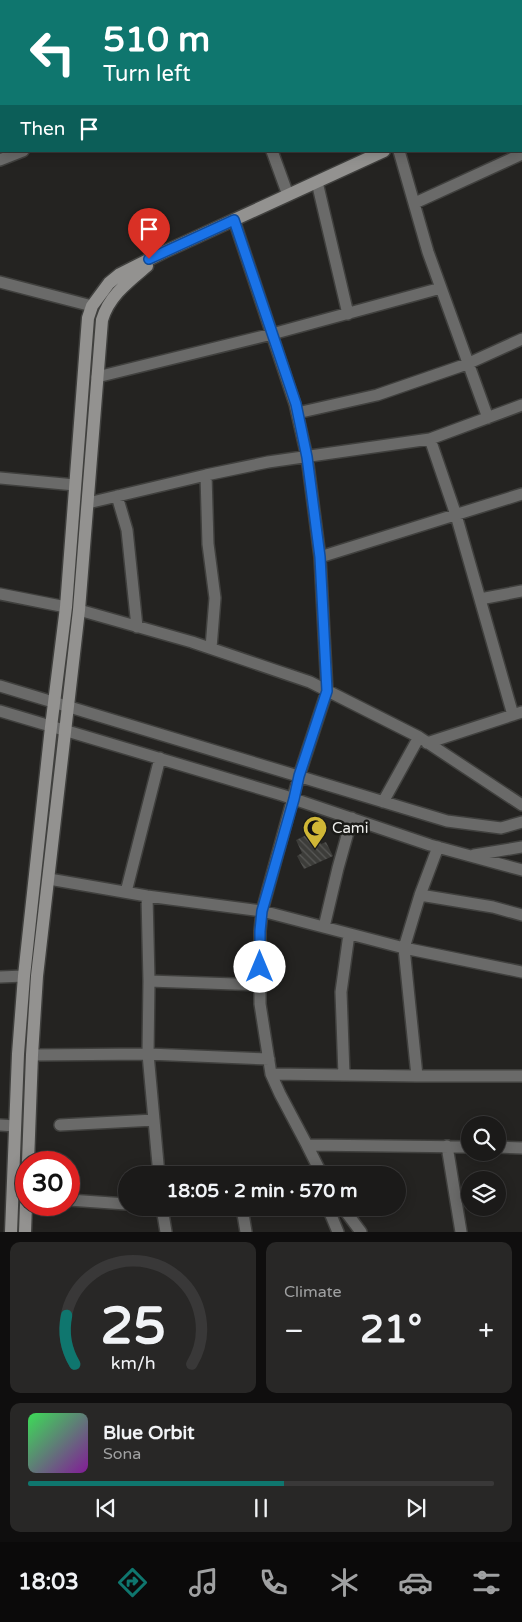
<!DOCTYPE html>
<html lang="en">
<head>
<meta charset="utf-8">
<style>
  :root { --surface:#1b1a19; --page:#282726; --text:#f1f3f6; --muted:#a0a1a2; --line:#393838; --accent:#0f766e }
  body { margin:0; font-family:"Varela Round",sans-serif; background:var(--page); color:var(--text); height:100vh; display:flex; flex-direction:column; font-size:19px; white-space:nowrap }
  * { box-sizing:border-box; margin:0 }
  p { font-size:16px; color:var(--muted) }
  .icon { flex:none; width:28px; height:28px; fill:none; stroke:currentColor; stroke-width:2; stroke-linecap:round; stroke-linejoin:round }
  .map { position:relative; height:1232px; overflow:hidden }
  .panel { display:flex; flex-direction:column; gap:10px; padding:10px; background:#0f0e0e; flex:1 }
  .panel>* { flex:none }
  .top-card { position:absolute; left:0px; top:0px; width:522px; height:152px; box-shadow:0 2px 12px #0003,0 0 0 1px var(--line); background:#0f766e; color:#fff; overflow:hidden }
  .buttons { position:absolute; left:461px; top:1116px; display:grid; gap:10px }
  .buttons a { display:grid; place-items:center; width:45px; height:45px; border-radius:50%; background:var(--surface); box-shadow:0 2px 12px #0003,0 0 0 1px var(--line); font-size:25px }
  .speed { position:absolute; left:15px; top:1151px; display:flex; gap:10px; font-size:25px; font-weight:700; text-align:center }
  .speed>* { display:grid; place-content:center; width:65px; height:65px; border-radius:50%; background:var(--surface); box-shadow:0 2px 12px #0003,0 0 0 1px var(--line); line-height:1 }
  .speed .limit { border:8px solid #d22; background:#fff; color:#111 }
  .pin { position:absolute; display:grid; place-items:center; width:42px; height:42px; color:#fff; margin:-51px -21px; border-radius:50% 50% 50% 0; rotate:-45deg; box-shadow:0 0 5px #0007 }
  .pin .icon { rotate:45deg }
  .me { position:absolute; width:55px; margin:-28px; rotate:0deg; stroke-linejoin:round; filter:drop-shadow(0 0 4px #0008) }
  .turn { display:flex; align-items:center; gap:18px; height:105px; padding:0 20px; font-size:22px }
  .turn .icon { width:65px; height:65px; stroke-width:2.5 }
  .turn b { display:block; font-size:35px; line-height:42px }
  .then { display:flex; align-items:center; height:48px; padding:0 20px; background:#0003; gap:10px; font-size:19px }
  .big { font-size:38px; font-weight:700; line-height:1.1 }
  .panel .card { flex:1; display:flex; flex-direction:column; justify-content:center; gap:8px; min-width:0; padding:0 18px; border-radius:10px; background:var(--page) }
  .panel .dial { align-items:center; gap:0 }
  .dial svg { height:130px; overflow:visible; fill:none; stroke:var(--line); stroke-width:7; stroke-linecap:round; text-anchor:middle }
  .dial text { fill:var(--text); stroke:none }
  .song { display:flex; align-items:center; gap:15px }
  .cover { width:60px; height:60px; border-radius:8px; background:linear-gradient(135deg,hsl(130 70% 55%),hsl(290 70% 35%)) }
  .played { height:5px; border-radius:2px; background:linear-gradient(90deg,var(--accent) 55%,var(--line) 55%) }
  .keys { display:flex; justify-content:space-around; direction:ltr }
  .heat { display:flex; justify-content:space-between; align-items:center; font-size:28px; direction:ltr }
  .panel .tiles { flex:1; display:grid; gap:10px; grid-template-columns:1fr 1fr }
  .card:last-child { grid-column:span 2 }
  .trip { position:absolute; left:118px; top:1166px; width:288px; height:50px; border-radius:25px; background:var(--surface); box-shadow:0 2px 12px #0003,0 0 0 1px var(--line); font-weight:700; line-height:50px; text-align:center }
  .tab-bar { display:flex; height:80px; justify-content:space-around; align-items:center; background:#0b0a0a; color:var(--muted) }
  .tab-bar .icon { width:35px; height:35px }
  .tab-bar .on { color:var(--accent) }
  .tab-bar b { font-size:22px; color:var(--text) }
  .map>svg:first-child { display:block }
  .building { fill:url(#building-back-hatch) }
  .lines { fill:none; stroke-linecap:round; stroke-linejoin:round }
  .minor-casing { stroke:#40403e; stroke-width:14 }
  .secondary-casing { stroke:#40403e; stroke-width:15 }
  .minor { stroke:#6a6a69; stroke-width:11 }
  .secondary { stroke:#939290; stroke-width:12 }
  .route-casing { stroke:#114b97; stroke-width:12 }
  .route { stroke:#1a73e8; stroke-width:9 }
  .labels { text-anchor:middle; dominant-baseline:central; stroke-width:5; stroke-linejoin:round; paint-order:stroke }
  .poi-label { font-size:15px; fill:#efefed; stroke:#1a1a17; text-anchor:start }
</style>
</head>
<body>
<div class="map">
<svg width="522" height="1232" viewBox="0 0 522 1232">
  <defs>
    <pattern id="building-back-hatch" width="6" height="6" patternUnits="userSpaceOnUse" patternTransform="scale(1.25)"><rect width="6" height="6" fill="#3c3c39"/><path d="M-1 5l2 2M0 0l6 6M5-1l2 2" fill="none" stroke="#585856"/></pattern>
  </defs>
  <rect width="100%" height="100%" fill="#242321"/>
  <path class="building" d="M315 831 321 844 326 842 333 856 304 869 297 856 302 853 296 840Z"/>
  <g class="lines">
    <defs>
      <path id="minor" d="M56 0V1
        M227 0V1
        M380 0V1
        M135 1 138 0
        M307 1 309 0
        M0 52H1
        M272 151 288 195
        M399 151 428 252 488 418
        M0 160 23 151
        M317 182 348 314
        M415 203 522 154
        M234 220 295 404 307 457 320 557
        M0 282 92 306
        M97 377 272 334 441 288
        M297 413 377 395 467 364 522 339
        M430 439 456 515 513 715
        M206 475 208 544 215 598 211 648
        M0 478 75 485
        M117 496 127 530 137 627
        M88 503 206 475 268 462 430 439 522 405
        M0 594 66 607
        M480 599 522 591
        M79 610 192 642 310 682 419 737 522 805
        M0 686 447 821 501 828 522 822
        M0 711 282 795 430 845 522 870
        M427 743 522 712
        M383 802 419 737
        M438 847 420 895 493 907 522 915
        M474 855 522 847
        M49 879 147 896 262 911 299 776 327 691 320 557 522 494
        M126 892 160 758
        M420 895 404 948 522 972
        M147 896 149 981 148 1054 159 1175
        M262 911 404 948 417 1076 271 1074 260 1004V931Z
        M324 927 338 868 352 818
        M0 977 24 976
        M149 981 260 985
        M32 1055 148 1054 269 1059
        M271 1074 280 1094 307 1145 470 1147
        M344 1075 341 992 349 934
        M417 1076H522
        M0 1125 15 1126
        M60 1125 154 1120
        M307 1145 322 1175
        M447 1146 461 1232
        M498 1147 522 1148
        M69 1200 126 1204
        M162 1208 166 1232
        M242 1208 246 1232
        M328 1208 338 1232
        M343 1208 361 1232"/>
      <path id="secondary" d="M521 99H522
        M28 1162 32 1055 37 976 79 610 102 320C109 296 128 282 147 266
        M11 1232 18 1054 24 976 51 727 66 607 88 318 92 306 109 283 120 274 164 252 384 151
        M25 1232 26 1205"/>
    </defs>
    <use href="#minor" class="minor-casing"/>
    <use href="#secondary" class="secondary-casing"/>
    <use href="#minor" class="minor"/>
    <use href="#secondary" class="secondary"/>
  </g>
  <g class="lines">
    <defs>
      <path id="route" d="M149 259 234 220 296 404 307 457 320 557 327 691 299 776 294 799 262 911 260 931V967"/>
    </defs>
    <use href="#route" class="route-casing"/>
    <use href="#route" class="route"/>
  </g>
  <defs>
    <symbol id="mosque-pin" viewBox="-11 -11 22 30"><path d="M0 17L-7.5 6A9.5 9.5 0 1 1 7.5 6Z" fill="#d0b736" stroke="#1a1a17"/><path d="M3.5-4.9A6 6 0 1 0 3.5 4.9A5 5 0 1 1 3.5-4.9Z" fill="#111"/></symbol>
  </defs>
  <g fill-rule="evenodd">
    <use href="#mosque-pin" x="301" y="814" width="28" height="38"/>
  </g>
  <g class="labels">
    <g class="poi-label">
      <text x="332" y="828">Cami</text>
    </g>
  </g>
</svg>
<div class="buttons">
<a><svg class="icon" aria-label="search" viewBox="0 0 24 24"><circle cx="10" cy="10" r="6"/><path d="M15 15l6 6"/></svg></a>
<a><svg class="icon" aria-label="layers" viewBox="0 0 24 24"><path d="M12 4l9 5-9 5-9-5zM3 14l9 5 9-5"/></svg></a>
</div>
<div class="speed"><div class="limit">30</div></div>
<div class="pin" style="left:149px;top:259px;background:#d93025"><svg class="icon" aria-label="arrive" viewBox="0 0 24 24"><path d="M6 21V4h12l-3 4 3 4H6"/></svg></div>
<svg class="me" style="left:260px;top:967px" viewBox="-20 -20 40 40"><circle r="19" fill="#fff"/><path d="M0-13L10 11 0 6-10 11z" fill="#1a73e8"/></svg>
<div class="trip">18:05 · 2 min · 570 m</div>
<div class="top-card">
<div class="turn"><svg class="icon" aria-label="left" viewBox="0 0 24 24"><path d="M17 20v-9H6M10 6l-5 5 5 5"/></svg><div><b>510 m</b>Turn left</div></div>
<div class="then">Then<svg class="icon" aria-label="arrive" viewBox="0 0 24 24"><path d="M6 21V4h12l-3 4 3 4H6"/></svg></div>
</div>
</div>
<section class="panel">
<div class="tiles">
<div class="card dial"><svg viewBox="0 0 100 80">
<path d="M14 69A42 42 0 1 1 86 69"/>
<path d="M14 69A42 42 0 0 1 9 39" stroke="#0f766e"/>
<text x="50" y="56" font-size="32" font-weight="700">25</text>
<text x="50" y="72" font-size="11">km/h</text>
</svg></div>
<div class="card"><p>Climate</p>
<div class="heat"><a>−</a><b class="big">21°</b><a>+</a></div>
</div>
<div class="card">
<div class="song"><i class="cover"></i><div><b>Blue Orbit</b><p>Sona</p></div></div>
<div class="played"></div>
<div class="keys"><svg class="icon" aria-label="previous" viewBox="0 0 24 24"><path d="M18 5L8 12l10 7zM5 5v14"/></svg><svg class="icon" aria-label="pause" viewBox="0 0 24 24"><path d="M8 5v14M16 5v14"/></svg><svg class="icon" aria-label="next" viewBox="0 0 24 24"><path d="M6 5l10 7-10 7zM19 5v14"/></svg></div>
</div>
</div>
</section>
<nav class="tab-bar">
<b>18:03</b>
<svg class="icon on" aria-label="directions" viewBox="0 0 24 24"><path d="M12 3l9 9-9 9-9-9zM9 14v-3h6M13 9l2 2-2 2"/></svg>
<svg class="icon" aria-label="music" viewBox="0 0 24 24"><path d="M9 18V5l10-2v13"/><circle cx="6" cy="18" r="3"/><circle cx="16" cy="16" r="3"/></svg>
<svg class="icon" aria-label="phone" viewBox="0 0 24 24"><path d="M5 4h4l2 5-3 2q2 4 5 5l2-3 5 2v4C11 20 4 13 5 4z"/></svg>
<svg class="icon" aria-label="climate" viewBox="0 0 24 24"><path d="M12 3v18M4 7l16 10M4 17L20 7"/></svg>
<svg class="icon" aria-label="car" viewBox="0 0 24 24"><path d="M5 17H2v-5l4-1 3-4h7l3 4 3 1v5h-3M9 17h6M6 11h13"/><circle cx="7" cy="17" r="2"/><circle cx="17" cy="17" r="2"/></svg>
<svg class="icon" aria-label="filters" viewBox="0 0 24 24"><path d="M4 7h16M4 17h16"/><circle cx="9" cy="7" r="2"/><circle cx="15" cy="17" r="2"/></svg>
</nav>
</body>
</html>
